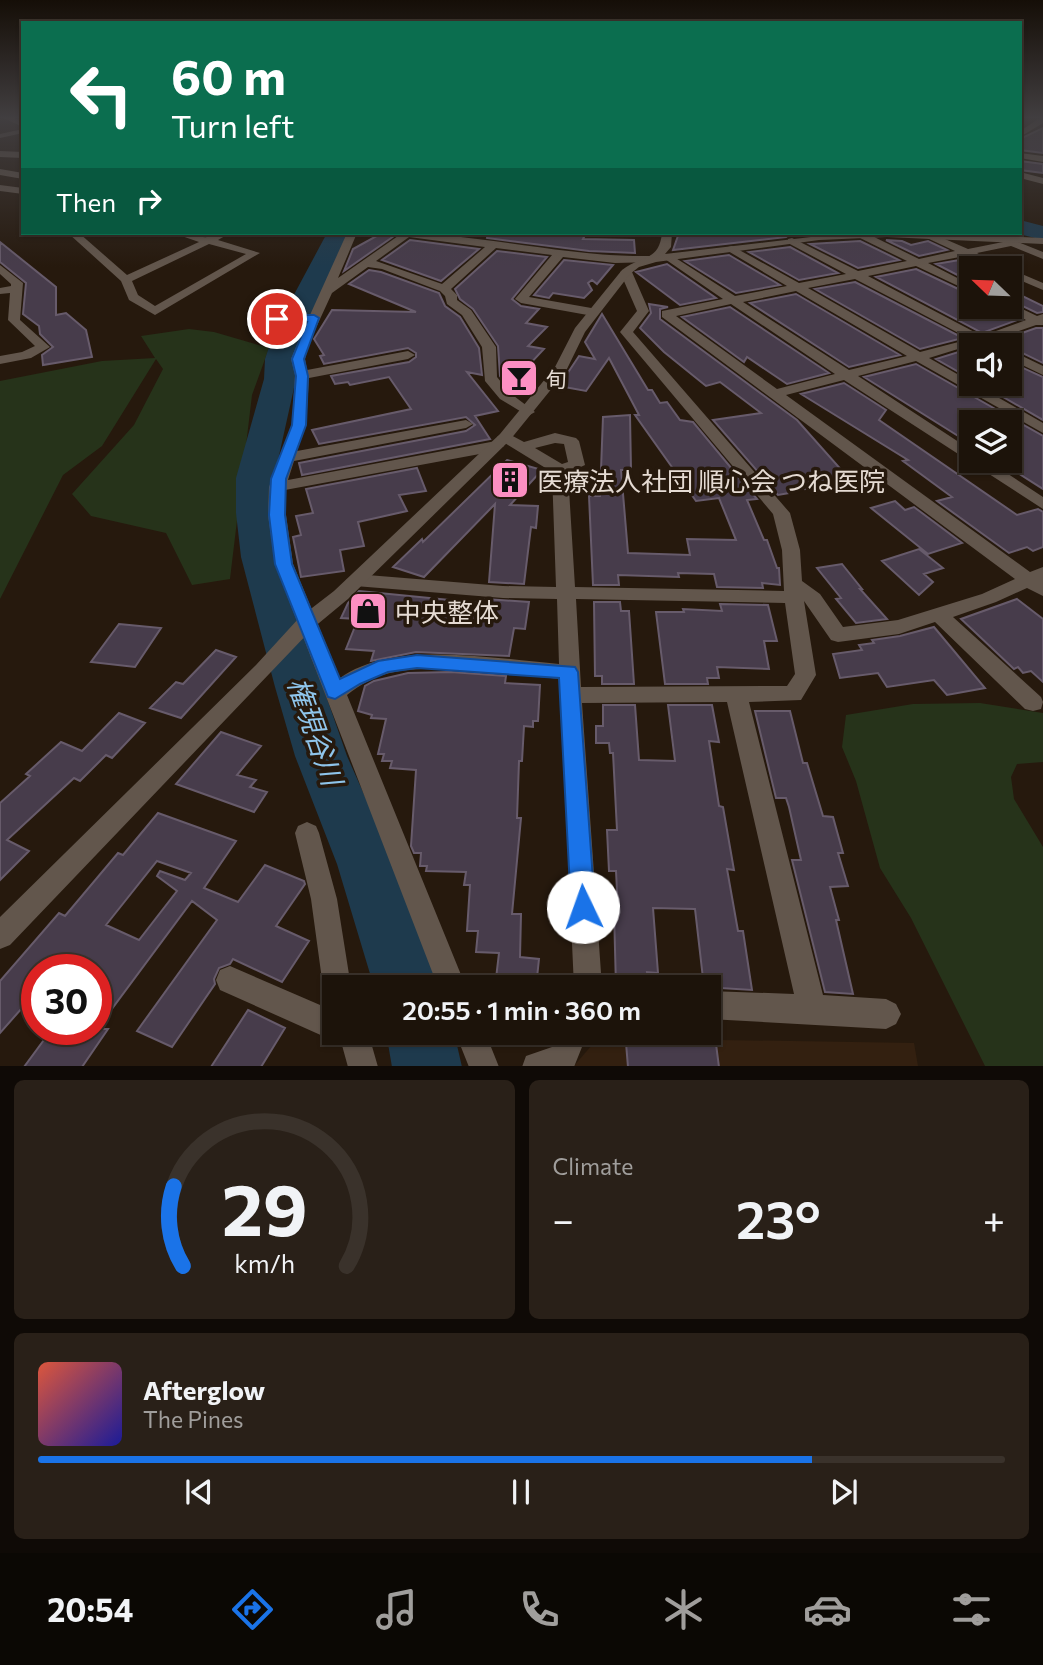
<!DOCTYPE html>
<html lang="en">
<head>
<meta charset="utf-8">
<style>
  :root { --surface:#1c130a; --page:#292018; --text:#f1f3f6; --muted:#a09e9c; --line:#3a322b; --accent:#1a73e8 }
  body { margin:0; font-family:Commissioner,"Noto Sans JP",sans-serif; background:var(--page); color:var(--text); height:100vh; display:flex; flex-direction:column; font-size:26px; white-space:nowrap }
  * { box-sizing:border-box; margin:0 }
  p { font-size:23px; color:var(--muted) }
  .icon { flex:none; width:38px; height:38px; fill:none; stroke:currentColor; stroke-width:2; stroke-linecap:round; stroke-linejoin:round }
  .map { position:relative; height:1066px; overflow:hidden }
  .panel { display:flex; flex-direction:column; gap:14px; padding:14px; background:#0f0a06; flex:1 }
  .panel>* { flex:none }
  .top-card { position:absolute; left:21px; top:21px; width:1001px; height:214px; border-radius:0px; box-shadow:0 2px 5px #0004,0 0 0 2px var(--line); background:#0b6e4f; color:#fff; overflow:hidden }
  .needle { width:46px; rotate:293deg }
  .buttons { position:absolute; left:959px; top:256px; display:grid; gap:14px }
  .buttons a { display:grid; place-items:center; width:63px; height:63px; border-radius:0px; background:var(--surface); box-shadow:0 2px 5px #0004,0 0 0 2px var(--line); font-size:35px }
  .speed { position:absolute; left:21px; top:954px; display:flex; gap:14px; font-size:35px; font-weight:700; text-align:center }
  .speed>* { display:grid; place-content:center; width:91px; height:91px; border-radius:50%; background:var(--surface); box-shadow:0 2px 5px #0004,0 0 0 2px var(--line); line-height:1 }
  .speed .limit { border:10px solid #d22; background:#fff; color:#111 }
  .pin { position:absolute; display:grid; place-items:center; width:60px; height:60px; color:#fff; margin:-30px; border:4px solid #fff; border-radius:50%; box-shadow:0 2px 7px #0007 }
  .me { position:absolute; width:77px; margin:-38px; rotate:357deg; stroke-linejoin:round; filter:drop-shadow(0 0 5px #0008) }
  .turn { display:flex; align-items:center; gap:24px; height:147px; padding:0 35px; font-size:32px }
  .turn .icon { width:91px; height:91px; stroke-width:2.5 }
  .turn b { display:block; font-size:49px; line-height:60px }
  .then { display:flex; align-items:center; height:66px; padding:0 35px; background:#0003; gap:14px; font-size:26px }
  .big { font-size:52px; font-weight:600; line-height:1.1 }
  .panel .tile { flex:1; display:flex; flex-direction:column; justify-content:center; gap:10px; min-width:0; padding:0 24px; border-radius:10px; background:var(--page) }
  .panel .dial { align-items:center; gap:0 }
  .dial svg { height:182px; overflow:visible; fill:none; stroke:var(--line); stroke-width:7; stroke-linecap:round; text-anchor:middle }
  .dial text { fill:var(--text); stroke:none }
  .song { display:flex; align-items:center; gap:21px }
  .cover { width:84px; height:84px; border-radius:10px; background:linear-gradient(135deg,hsl(10 70% 55%),hsl(240 70% 35%)) }
  .played { height:7px; border-radius:4px; background:linear-gradient(90deg,var(--accent) 80%,var(--line) 80%) }
  .keys { display:flex; justify-content:space-around; direction:ltr }
  .heat { display:flex; justify-content:space-between; align-items:center; font-size:38px; direction:ltr }
  .panel .tiles { flex:1; display:grid; gap:14px; grid-template-columns:1fr 1fr }
  .tile:last-child { grid-column:span 2 }
  .trip { position:absolute; left:322px; top:975px; width:399px; height:70px; border-radius:0px; background:var(--surface); box-shadow:0 2px 5px #0004,0 0 0 2px var(--line); font-weight:600; line-height:70px; text-align:center }
  .tab-bar { display:flex; height:112px; justify-content:space-around; align-items:center; background:#0b0804; color:var(--muted) }
  .tab-bar .icon { width:49px; height:49px }
  .tab-bar .current { color:var(--accent) }
  .tab-bar b { font-size:32px; color:var(--text) }
  .map>svg:first-child { display:block }
  .built { fill:#332010 }
  .green { fill:#26331a }
  .lines { fill:none; stroke-linecap:round; stroke-linejoin:round }
  .river { fill:#1e3a4d; fill-rule:evenodd }
  .building { fill:#473c4b; stroke:#675b6b; stroke-width:2; fill-rule:evenodd }
  .minor { fill:#62564c; fill-rule:evenodd }
  .tertiary { fill:#62564c; fill-rule:evenodd }
  .route { fill:#1a73e8; stroke:#114b97; stroke-width:2 }
  .labels { text-anchor:middle; dominant-baseline:central; stroke-width:7; stroke-linejoin:round; paint-order:stroke }
  .far-poi-label { font-size:21px; fill:#e5dbd3; stroke:#26190d; text-anchor:start }
  .poi-label { font-size:26px; fill:#e5dbd3; stroke:#26190d; text-anchor:start }
  .water-label { font-size:28px; font-style:italic; fill:#8fc5eb; stroke:#26190d }
</style>
</head>
<body>
<div class="map">
<svg width="1043" height="1067" viewBox="0 0 1043 1067">
  <rect width="100%" height="100%" fill="#26190d"/>
  <path class="built" d="M598 1038 914 1043 918 1066 573 1067Z"/>
  <path class="green" d="M189 329 214 332 269 348 252 395 230 579 192 585 166 533 91 516 72 494 134 425 163 369 156 359 102 446 63 475 0 599V381L102 361 155 358 141 336Z
    M980 703 1043 713V762L1017 764 1011 777 1014 799 1043 847V1066H985L911 918 880 868 856 781 842 747 846 715 913 704Z"/>
  <g class="lines">
    <path class="river" d="M1020 220 1043 226V240L1015 233H1020Z
      M327 233H351L304 332 295 359 296 379 274 478 276 513 283 557 323 687 347 756 395 864 440 987H374L337 864 295 756 275 687 241 557 236 513V478L264 379 265 359 274 332Z
      M386 1032H454L462 1067H392Z"/>
  </g>
  <path class="building" d="M1043 128V153L1020 150V139Z
    M1020 161 1043 164V173L1020 170Z
    M382 233H392L394 236 344 271 353 249Z
    M488 233H586L583 239 634 240 635 253 589 251 487 238Z
    M679 233H792L786 237 673 250Z
    M410 240 479 249 441 281 382 260Z
    M886 240 902 241 911 245 928 241 947 250 919 256Z
    M860 241 899 260 858 268 810 244Z
    M0 242 56 287V315L66 313 86 330 92 357 43 365 42 355 53 347 40 334 39 326 23 314 26 283 0 262Z
    M790 247 838 273 799 280 749 252Z
    M497 251 547 257 512 299 521 306 539 309 526 323 547 327 528 346 544 349 513 382 502 379 500 376 498 346 473 309 460 299 455 289Z
    M729 255 780 285 736 293 685 261Z
    M965 259 984 268H971V282L936 264Z
    M564 260 613 265 597 284 592 280 588 283 592 290 584 298 553 293 549 298 534 295Z
    M667 264 716 298 680 305 636 272Z
    M916 269 971 295V306H998L1020 319 982 333 876 277Z
    M369 270 381 272 439 293 445 306 460 317 479 348 482 375 467 372 498 411 475 416 490 439 302 475 299 463 466 431 475 425 466 417 319 444 312 430 411 409 389 377 350 385 348 382 335 384 331 376 409 362 416 357V353L408 348 324 364 320 356 324 355 314 339 332 310 416 312 349 284Z
    M855 282 963 338 920 349 815 289Z
    M1010 290 1043 306V312L1037 313 1010 300Z
    M796 294 900 355 849 367 750 303Z
    M649 304 668 307 660 309V319L797 420 845 474 805 489 799 484 789 493 778 495 713 420 761 413 720 382 706 386 664 352 640 328 651 313Z
    M730 307 829 373 787 384 747 357 744 362 682 317Z
    M602 314 648 390H652L660 403 667 402 680 420 693 422 757 499 747 500 764 540H767L777 568H779L780 585 762 583 763 588 717 587 714 574 678 573 679 577 618 575 619 585H593L589 496H600L603 417 630 415 631 470H621L628 553 690 555 687 539 736 540 719 498 696 501 635 415H639L609 358 586 391 559 386 579 356 595 359 585 342Z
    M1036 328H1043V363L1010 347V345L997 342Z
    M971 348V379L936 359Z
    M1010 362 1043 377V420L979 383H1010Z
    M916 364 1043 436V489L1010 468V422H971V444L864 377Z
    M844 383 886 410 879 420 1017 515 1038 509 1043 512V547L1033 551 1027 547 1009 553 937 501 952 497 903 461 908 460 801 394Z
    M507 460 542 470 510 505 538 506 536 528 531 527 524 584 489 582 495 504 424 577 393 567 422 539 423 542Z
    M417 468 426 491 399 495 407 511 358 522 364 546 340 550 344 571 301 577 293 537 301 535 296 516 313 513 306 489Z
    M895 501 905 510 914 507 962 543 928 554 871 508Z
    M919 549 943 568 924 574 933 582 919 595 882 561Z
    M842 564 862 589H860L887 619 856 623 836 599 841 598 817 568Z
    M359 591 480 603 486 599 529 602 525 629 514 628 509 656 416 652 371 661 374 651 346 649 358 619 341 618 348 603Z
    M1017 599 1043 619V682L1031 671 1023 673 1018 667 1014 669 961 619Z
    M594 602H620L621 611H629L634 684H602V676H595Z
    M720 604 768 605 777 641H764L769 669 717 667 719 678H707L708 684H665L656 612H684L683 609 722 611Z
    M119 624 161 628 135 667 91 662Z
    M934 627 985 688 947 695 934 680 887 687 878 673 840 678 833 654 862 650 859 645 874 643 872 640 900 636Z
    M216 650 236 657 181 718 150 708 176 682 183 684Z
    M451 672 506 676 505 683 540 685 538 721H533V727L524 726 522 761H519L517 818H521L512 914H521L520 957 539 959 536 987H495L499 953 476 952 478 931H467L470 885H464L466 872 426 871 427 866H420L421 853H414L411 846 416 770 390 768 392 761H382L384 754H378L386 719 371 718 372 715 358 711 365 686 374 681 408 673Z
    M603 705H635L639 760 675 761 668 705H712L719 742 709 741 719 806 723 807 734 870 727 869 738 931H743L752 990 704 987 695 909 653 908 658 973 647 972 649 987H616L614 911H618L616 871H609L607 830H617L613 753H610L609 743H596V726H603Z
    M755 711H790L803 763H807L823 816 833 817 843 853H838L848 886 830 887 839 920H836L853 994 825 992 792 860H801L789 807 786 798H776Z
    M119 713 145 723 112 758 106 755 80 781 74 778 7 840 29 851 0 880V803L30 776 26 774 61 742 82 751Z
    M221 732 261 746 237 775 256 780 250 787 267 792 254 812 176 784Z
    M158 813 236 841 204 888 238 902 265 865 304 881 305 884 276 926 309 941 282 982 233 959 230 964 219 968 214 979 215 984 172 1047 137 1031 217 920 192 901 97 1029H108L82 1067H24L52 1029H96V970H37V991L0 1033V981L59 913 65 916 118 853 123 855ZM157 861 191 873 185 880 160 871 157 876 177 891 139 940 106 925Z
    M248 1010 285 1028 261 1067H211Z
    M626 1043 716 1044 719 1067H628Z"/>
  <g class="lines">
    <path class="minor" d="M1 117H12L23 122V127Z
      M1040 118H1043V123L1020 137V131Z
      M23 129V133L0 138V134Z
      M0 151 23 152V158L0 157Z
      M1020 153 1043 156V162L1020 158Z
      M0 169 23 173V179L0 175Z
      M1020 172 1043 178V184L1020 178Z
      M0 185 23 188V194L0 191Z
      M68 233H79L127 275 199 242 173 233C183 233 201 238 208 237 215 236 221 233 230 233L218 240 260 253 155 315 129 300 121 281ZM209 244 246 254 155 306 138 295 132 281Z
      M347 233H357L338 278 398 236 394 233C483 233 566 258 655 256L660 259 655 262 615 263 563 257 529 297 597 309V315L593 316 521 303 515 299 552 255 496 248 451 289 457 295V300L471 310 496 347 497 377 510 393 535 412 528 416 500 399 485 381 482 347 462 315 447 304 445 296 440 291 382 269 368 267 332 293 309 343 305 359 307 370 408 351 415 355 408 359 309 378 306 425 297 451 466 420 473 424 466 428 294 461 288 480 496 441 504 446 496 451 285 490 286 515 293 564 340 678C394 639 495 659 559 664L557 599 503 598 355 586 346 580 355 574 503 586 556 587 552 472 500 440 497 437 505 432 524 442 555 433 576 438 579 441 585 465 568 473 575 587 784 591 782 550 773 514 620 332 637 311 620 272 626 269 632 272 649 311 633 332 790 513 800 550 802 581 820 594 843 627 898 620 982 594 1015 579 662 317V311L723 299 662 257 671 255 735 296 787 286 728 251V247L732 246 799 283 846 274 788 243V239L792 238 858 271 907 261 858 237 859 233H866L919 259 955 251 927 238V234L931 233 968 249 1008 241 1015 236 1020 239 1018 242 1043 252V259L1011 246 977 253 1005 268H991L965 256 928 263 971 285V292L916 266 868 276 982 336 1026 320 1001 306H1010V303L1037 316 1043 314V325H1036L991 341 990 345H971L929 358 1043 423V433L916 361 858 376 971 450V460H987L1043 497V509L844 380 786 395 1030 572 1043 567V596L1027 588 996 602 953 617 1041 697 1043 702 1041 709 1033 711 1025 709 935 622 899 634 838 642 831 640 804 601 816 675 801 700 749 702 823 995 886 999 896 1004 901 1014 896 1024 886 1029 709 1019V991L794 994 727 702 582 703 602 987H574L560 679C513 675 434 662 390 673 374 676 360 685 347 695L466 987H438L275 564 268 515 269 487 292 425 295 375 291 359 306 323H277L271 319 277 315H310ZM409 237 485 247 442 284 376 261ZM855 279 970 339 920 352 808 288ZM796 291 907 356 849 370 743 302ZM731 304 835 374 777 389 676 316ZM555 443 564 444 568 462 562 464 535 448ZM576 599 785 603 795 674 787 686 581 687Z
      M0 265 23 283 20 320 50 347 31 358 0 364V356L22 352 35 346 8 320 10 293 0 294V288L11 286V284L0 274Z
      M1010 269 1043 283V290L1010 276Z
      M1010 350 1043 366V375L1010 359Z
      M307 822 316 826 319 833 337 899 351 987H334V1000L327 997 323 987 311 899 295 833 298 826Z
      M230 966 334 1011V1032H368L378 1067H348L340 1038 334 1041 220 990 216 980 220 970Z
      M455 1032H485L499 1067H469Z
      M558 1032H588L574 1067H522L526 1056 552 1047Z"/>
    <path class="tertiary" d="M662 233H672L671 247 665 254 845 233H928L1043 238V244L887 237 819 240 656 262 639 267 630 274 585 332 566 371 510 440 348 599 313 628 10 945 0 949V917L256 665 299 618 334 591 500 434 555 367 575 328 622 270C641 255 659 262 662 233Z"/>
  </g>
  <linearGradient id="sky" x2="0" y2="1"><stop stop-color="#150e07"/><stop offset="0.44" stop-color="#413e40"/><stop offset="1" stop-color="#413e40" stop-opacity="0"/></linearGradient>
  <rect width="1043" height="267" fill="url(#sky)"/>
  <path class="route" d="M277 315H314L319 318 304 359 308 376 306 425 286 479 285 515 292 564 340 679 378 661 417 655 575 667 578 672 595 907 592 915 583 918 575 915 571 907 559 678 417 668 388 672 360 684 335 699 328 697 326 692 275 564 269 515 271 479 292 425 296 376 292 359 307 322 273 321V316Z"/>
  <defs>
    <symbol id="bar-square" viewBox="-11 -11 22 22"><rect x="-9" y="-9" width="18" height="18" rx="4" fill="#fc8fc2" stroke="#26190d"/><path d="M-6-5H6L.8 .8V4.5H3.5V6h-7V4.5H-.8V.8Z" fill="#111"/></symbol>
    <symbol id="building-square" viewBox="-11 -11 22 22"><rect x="-9" y="-9" width="18" height="18" rx="4" fill="#fc8fc2" stroke="#26190d"/><path d="M-4-6H4V6H1V3H-1V6H-4ZM-2.5-4.3h1.7v1.8h-1.7ZM.8-4.3h1.7v1.8H.8ZM-2.5-1h1.7V.8h-1.7ZM.8-1h1.7V.8H.8Z" fill="#111"/></symbol>
    <symbol id="shop-square" viewBox="-11 -11 22 22"><rect x="-9" y="-9" width="18" height="18" rx="4" fill="#fc8fc2" stroke="#26190d"/><path d="M-5-2.5h2.3a2.7 3.5 0 0 1 5.4 0H5L5.5 6h-11ZM-1.5-2.5h3a1.5 2.3 0 0 0-3 0Z" fill="#111"/></symbol>
  </defs>
  <g fill-rule="evenodd">
    <use href="#bar-square" x="497" y="356" width="44" height="44"/>
    <use href="#building-square" x="488" y="458" width="44" height="44"/>
    <use href="#shop-square" x="346" y="589" width="44" height="44"/>
  </g>
  <g class="labels">
    <g class="far-poi-label">
      <text x="546" y="378">旬</text>
    </g>
    <g class="poi-label">
      <text x="537" y="480">医療法人社団 順心会 つね医院</text>
      <text x="395" y="611">中央整体</text>
    </g>
    <g class="water-label">
      <text transform="translate(316 731) rotate(71)">権現谷川</text>
    </g>
  </g>
</svg>
<div class="buttons">
<a><svg class="needle" viewBox="-14 -14 28 28"><path d="M0-13l5 13h-10z" fill="#e53935"/><path d="M0 13l5-13h-10z" fill="#a09e9c"/></svg></a>
<a><svg class="icon" aria-label="sound" viewBox="0 0 24 24"><path d="M4 9h4l5-4v14l-5-4H4zM17 9q2 3 0 6"/></svg></a>
<a><svg class="icon" aria-label="layers" viewBox="0 0 24 24"><path d="M12 4l9 5-9 5-9-5zM3 14l9 5 9-5"/></svg></a>
</div>
<div class="speed"><div class="limit">30</div></div>
<div class="pin" style="left:277px;top:319px;background:#d93025"><svg class="icon" aria-label="arrive" viewBox="0 0 24 24"><path d="M6 21V4h12l-3 4 3 4H6"/></svg></div>
<svg class="me" style="left:583px;top:907px" viewBox="-20 -20 40 40"><circle r="19" fill="#fff"/><path d="M0-13L10 11 0 6-10 11z" fill="#1a73e8"/></svg>
<div class="trip">20:55 · 1 min · 360 m</div>
<div class="top-card">
<div class="turn"><svg class="icon" aria-label="left" viewBox="0 0 24 24"><path d="M17 20v-9H6M10 6l-5 5 5 5"/></svg><div><b>60 m</b>Turn left</div></div>
<div class="then">Then<svg class="icon" aria-label="right" viewBox="0 0 24 24"><path d="M7 20v-9h11M14 6l5 5-5 5"/></svg></div>
</div>
</div>
<section class="panel">
<div class="tiles">
<div class="tile dial"><svg viewBox="0 0 100 80">
<path d="M14 69A42 42 0 1 1 86 69"/>
<path d="M14 69A42 42 0 0 1 10 34" stroke="#1a73e8"/>
<text x="50" y="56" font-size="32" font-weight="700">29</text>
<text x="50" y="72" font-size="11">km/h</text>
</svg></div>
<div class="tile"><p>Climate</p>
<div class="heat"><a>−</a><b class="big">23°</b><a>+</a></div>
</div>
<div class="tile">
<div class="song"><i class="cover"></i><div><b>Afterglow</b><p>The Pines</p></div></div>
<div class="played"></div>
<div class="keys"><svg class="icon" aria-label="previous" viewBox="0 0 24 24"><path d="M18 5L8 12l10 7zM5 5v14"/></svg><svg class="icon" aria-label="pause" viewBox="0 0 24 24"><path d="M8 5v14M16 5v14"/></svg><svg class="icon" aria-label="next" viewBox="0 0 24 24"><path d="M6 5l10 7-10 7zM19 5v14"/></svg></div>
</div>
</div>
</section>
<nav class="tab-bar">
<b>20:54</b>
<svg class="icon current" aria-label="directions" viewBox="0 0 24 24"><path d="M12 3l9 9-9 9-9-9zM9 14v-3h6M13 9l2 2-2 2"/></svg>
<svg class="icon" aria-label="music" viewBox="0 0 24 24"><path d="M9 18V5l10-2v13"/><circle cx="6" cy="18" r="3"/><circle cx="16" cy="16" r="3"/></svg>
<svg class="icon" aria-label="phone" viewBox="0 0 24 24"><path d="M5 4h4l2 5-3 2q2 4 5 5l2-3 5 2v4C11 20 4 13 5 4z"/></svg>
<svg class="icon" aria-label="climate" viewBox="0 0 24 24"><path d="M12 3v18M4 7l16 10M4 17L20 7"/></svg>
<svg class="icon" aria-label="car" viewBox="0 0 24 24"><path d="M5 17H2v-5l4-1 3-4h7l3 4 3 1v5h-3M9 17h6M6 11h13"/><circle cx="7" cy="17" r="2"/><circle cx="17" cy="17" r="2"/></svg>
<svg class="icon" aria-label="filters" viewBox="0 0 24 24"><path d="M4 7h16M4 17h16"/><circle cx="9" cy="7" r="2"/><circle cx="15" cy="17" r="2"/></svg>
</nav>
</body>
</html>
